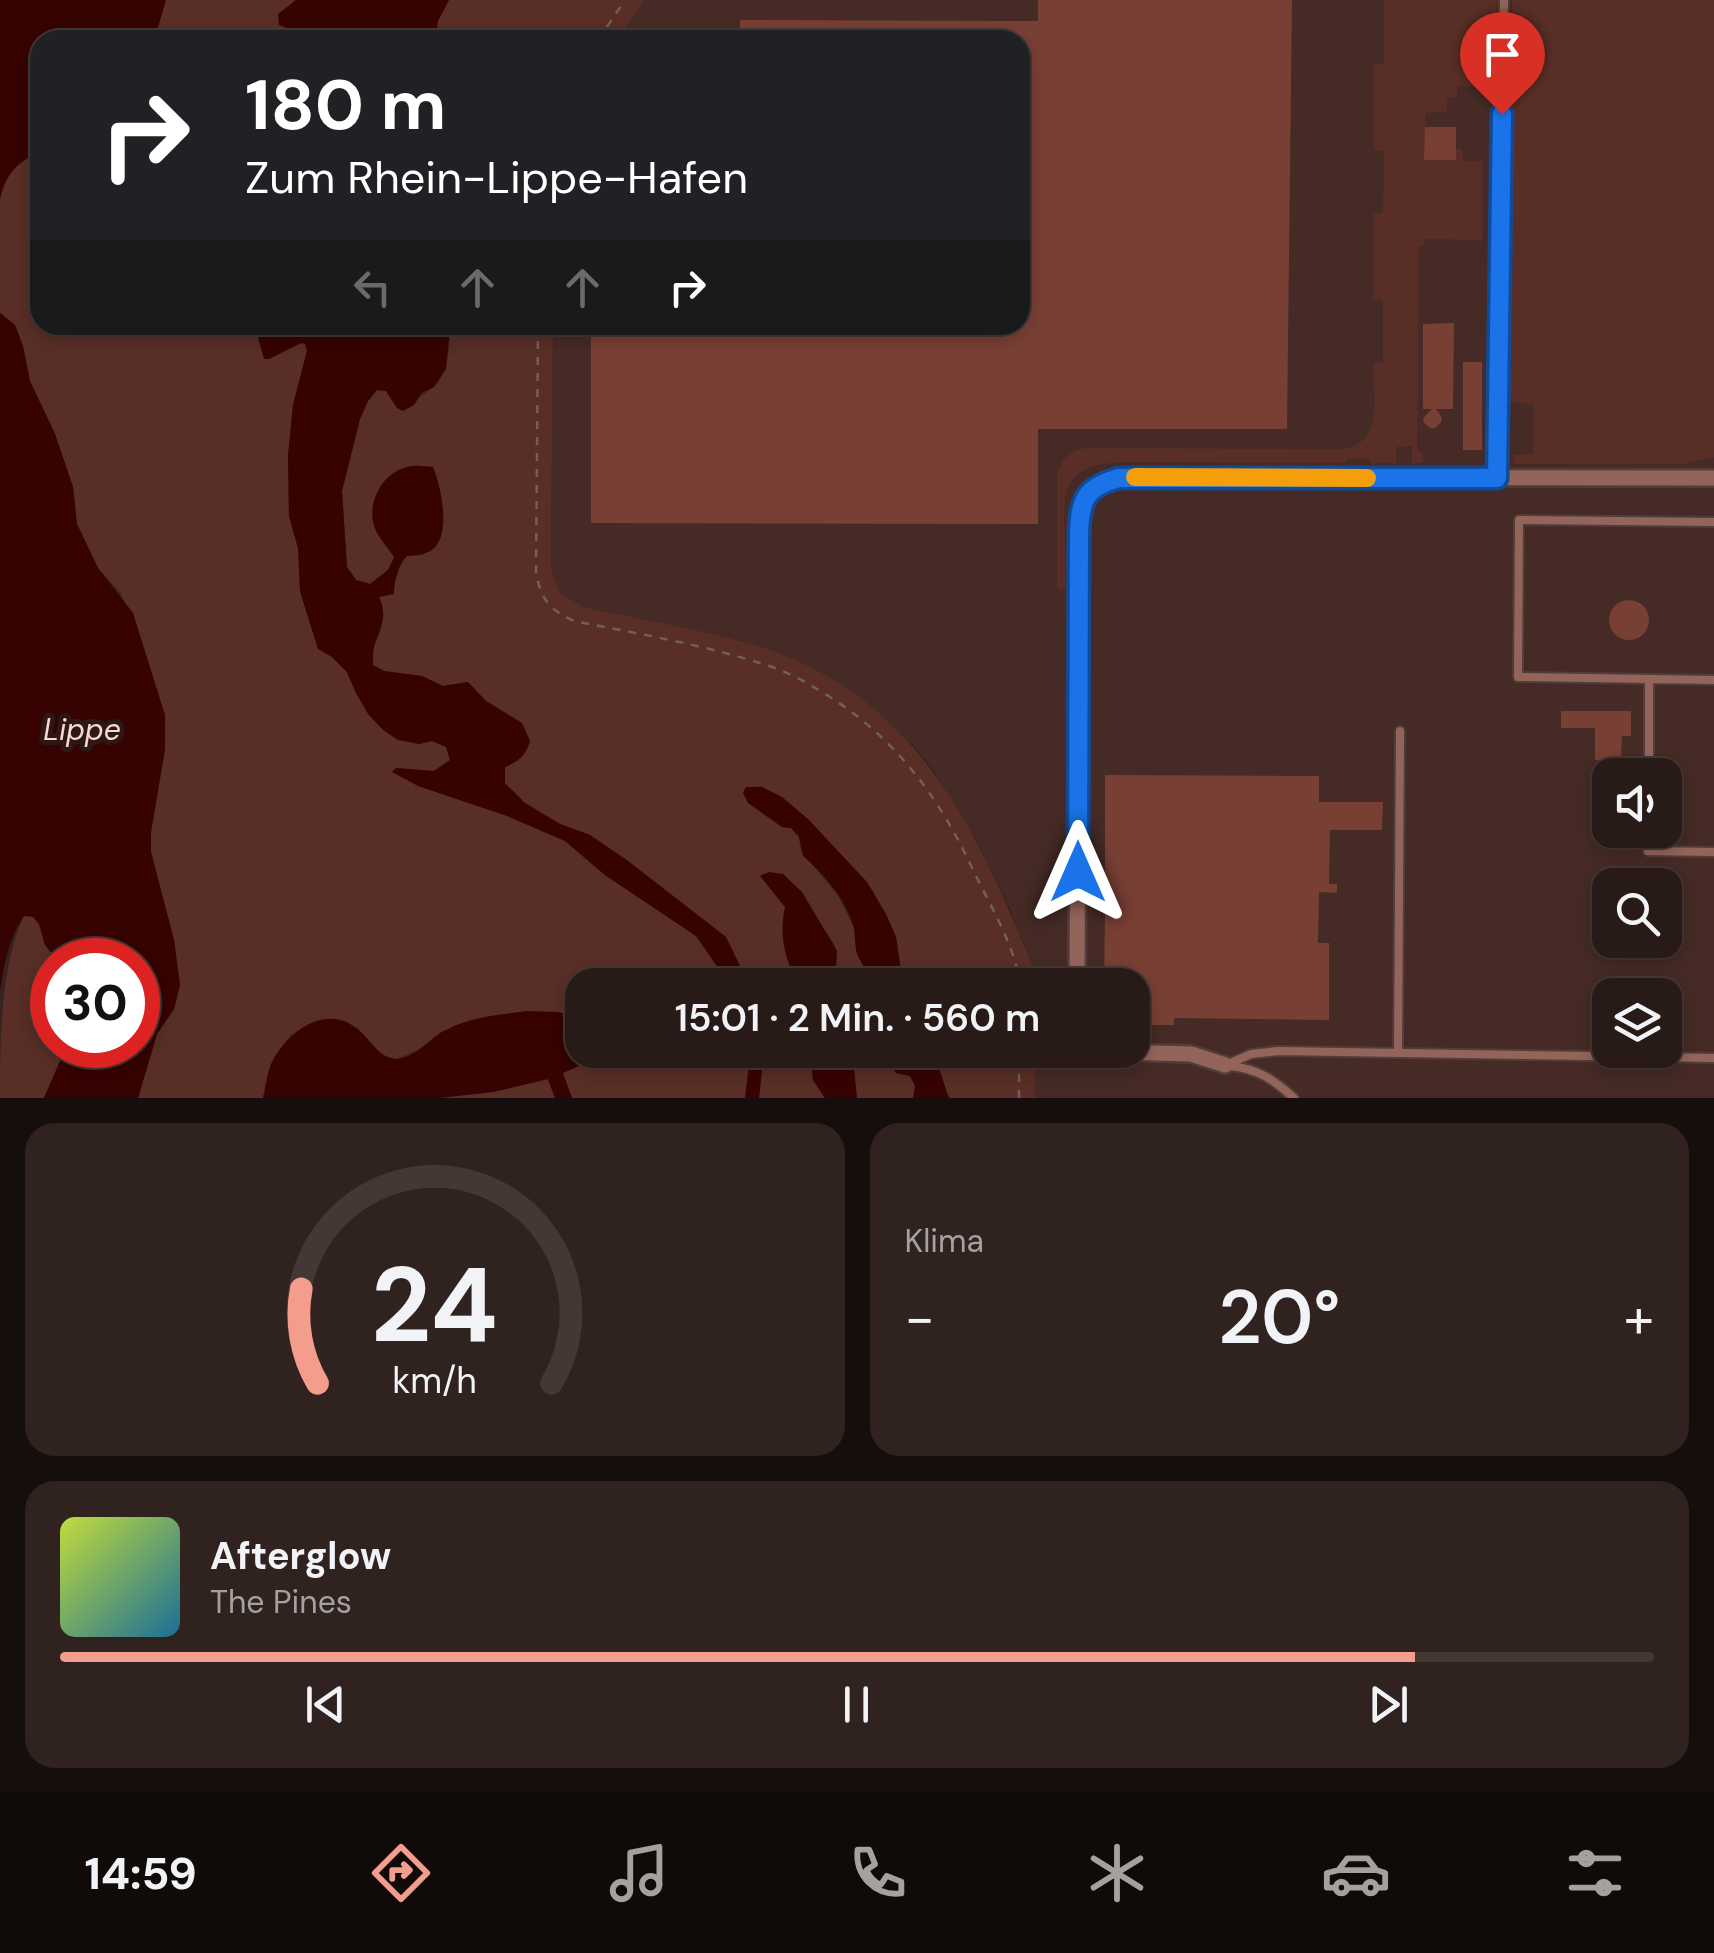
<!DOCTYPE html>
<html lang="de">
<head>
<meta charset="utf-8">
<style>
  :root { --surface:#281a16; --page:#30231f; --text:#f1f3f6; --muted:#a5a1a1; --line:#443835; --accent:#f49d8c }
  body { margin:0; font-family:"DM Sans",sans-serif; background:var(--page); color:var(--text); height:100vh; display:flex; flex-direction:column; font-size:38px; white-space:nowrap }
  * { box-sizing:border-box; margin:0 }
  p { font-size:32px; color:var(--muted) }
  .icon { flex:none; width:55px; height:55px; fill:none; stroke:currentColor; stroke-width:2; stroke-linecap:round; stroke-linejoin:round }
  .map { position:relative; height:1098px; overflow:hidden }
  .panel { display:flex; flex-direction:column; gap:25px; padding:25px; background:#160e0c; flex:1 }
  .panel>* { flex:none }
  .hud { position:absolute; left:30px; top:30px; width:1000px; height:305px; border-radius:30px; box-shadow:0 5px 15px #0003,0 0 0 2px var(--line); background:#202124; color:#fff; overflow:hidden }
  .buttons { position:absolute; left:1592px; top:758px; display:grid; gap:20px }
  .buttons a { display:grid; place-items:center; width:90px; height:90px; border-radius:20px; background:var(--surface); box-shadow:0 5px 15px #0003,0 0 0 2px var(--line); font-size:50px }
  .speed { position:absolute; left:30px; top:938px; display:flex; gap:20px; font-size:50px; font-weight:700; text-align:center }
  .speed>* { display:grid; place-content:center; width:130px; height:130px; border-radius:50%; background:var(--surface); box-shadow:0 5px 15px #0003,0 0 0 2px var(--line); line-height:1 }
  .speed .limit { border:15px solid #d22; background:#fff; color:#111 }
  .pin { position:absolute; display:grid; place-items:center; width:85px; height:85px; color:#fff; margin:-102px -42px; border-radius:50% 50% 50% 0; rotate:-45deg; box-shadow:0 0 10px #0007 }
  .pin .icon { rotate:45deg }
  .me { position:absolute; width:110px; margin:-55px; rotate:0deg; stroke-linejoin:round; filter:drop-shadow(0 0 8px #0008) }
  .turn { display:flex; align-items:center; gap:35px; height:210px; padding:0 50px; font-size:45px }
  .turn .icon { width:130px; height:130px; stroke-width:2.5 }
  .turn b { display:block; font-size:70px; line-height:85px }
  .lanes { display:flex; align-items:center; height:95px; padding:0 50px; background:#0003; justify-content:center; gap:50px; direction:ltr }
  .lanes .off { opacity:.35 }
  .big { font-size:75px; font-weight:600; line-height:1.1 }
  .panel .tile { flex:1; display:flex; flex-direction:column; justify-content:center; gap:15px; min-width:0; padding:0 35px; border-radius:30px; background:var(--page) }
  .panel .dial { align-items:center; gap:0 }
  .dial svg { height:260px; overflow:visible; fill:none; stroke:var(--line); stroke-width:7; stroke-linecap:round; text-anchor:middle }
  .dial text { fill:var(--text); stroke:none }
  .song { display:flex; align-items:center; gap:30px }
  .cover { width:120px; height:120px; border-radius:15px; background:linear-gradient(135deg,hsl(70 70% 55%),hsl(200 70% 35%)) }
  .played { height:10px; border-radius:5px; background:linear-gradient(90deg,var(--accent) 85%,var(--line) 85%) }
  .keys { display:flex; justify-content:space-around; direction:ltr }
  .heat { display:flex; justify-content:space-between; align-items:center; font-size:55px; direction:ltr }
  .panel .tiles { flex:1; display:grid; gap:25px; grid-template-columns:1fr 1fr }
  .tile:last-child { grid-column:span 2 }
  .trip { position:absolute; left:565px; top:968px; width:585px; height:100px; border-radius:30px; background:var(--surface); box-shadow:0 5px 15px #0003,0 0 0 2px var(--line); font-weight:600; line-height:100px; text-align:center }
  .tab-bar { display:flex; height:160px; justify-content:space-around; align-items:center; background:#100a09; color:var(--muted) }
  .tab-bar .icon { width:70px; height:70px }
  .tab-bar .current { color:var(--accent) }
  .tab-bar b { font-size:45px; color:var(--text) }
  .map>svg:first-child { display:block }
  .built { fill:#452a25; fill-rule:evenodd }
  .green { fill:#582e26 }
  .water { fill:#360300 }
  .building { fill:#783f34 }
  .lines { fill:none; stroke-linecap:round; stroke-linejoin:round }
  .service-casing { stroke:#513d3a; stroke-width:12 }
  .minor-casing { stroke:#513d3a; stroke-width:20 }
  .path { stroke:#715f5c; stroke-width:2.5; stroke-dasharray:8 8; stroke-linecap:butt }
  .service { stroke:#93645a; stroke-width:8 }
  .minor { stroke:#93645a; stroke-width:15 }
  .route-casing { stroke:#114b97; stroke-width:25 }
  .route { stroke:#1a73e8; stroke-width:18 }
  .slow { stroke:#f59e0b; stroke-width:18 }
  .labels { text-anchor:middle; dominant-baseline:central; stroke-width:10; stroke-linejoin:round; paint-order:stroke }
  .water-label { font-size:30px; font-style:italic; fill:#fdd7ce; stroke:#2c1915 }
</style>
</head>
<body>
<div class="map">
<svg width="1714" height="1098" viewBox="0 0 1714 1098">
  <rect width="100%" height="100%" fill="#36221e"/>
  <path class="built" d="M645 0H1714V1098H1035L1036 1050H1132V985H1036V974L1010 909 976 840 931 767 912 744 797 661 749 644 584 607 560 593 551 568 553 325H1020V40H617ZM1610 775H1665V830H1610ZM1610 885H1665V940H1610ZM1610 995H1665V1050H1610Z"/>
  <path class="green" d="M166 0H296L284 11 280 25 290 29 301 40H154Z
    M449 0H645L617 40H435L438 21Z
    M1384 0H1497V50L1489 86H1457V97L1447 98V112L1425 113V160H1456V149H1462L1463 161H1482V240L1425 239 1424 246H1419L1417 451 1422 452 1423 463H1412V446L1396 447V463H1371L1369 459H1347L1345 463 1125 462C1071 464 1061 483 1065 533 1066 552 1065 571 1066 590L1057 588V477C1060 460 1068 451 1086 448L1345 449C1384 441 1373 394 1373 363H1383V300L1373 299V214L1383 213 1384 151 1374 150V64H1384Z
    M1512 0H1714V457L1683 464H1514L1513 455 1533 454V404L1506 402 1509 76 1512 57Z
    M40 151V325H273L261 334 287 349 301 343 305 344 307 351 293 405 288 456 289 516 298 548 300 591 318 649 332 657 347 672 356 693 419 744 432 741 446 747 450 760 434 771 396 768 565 841 605 875 696 936 730 985H582V1019L558 1012 442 1031 421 1049 397 1059 382 1055 358 1029 291 1035 271 1064 263 1098H138L157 1034 174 1009 180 985 174 940 151 852V832L165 749V715L121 594 98 568 77 524 73 487 55 434 30 381 23 346 15 325 0 313V199C6 173 17 163 40 151Z
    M450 325H553L551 568 560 593 584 607C638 619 694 628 748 643 916 692 975 825 1036 974V985H903L896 937 872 890 762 787 743 789 782 827 791 828 799 837 801 851 837 894 855 929 857 954 866 967 868 984 837 985C833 974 838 965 837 954 834 927 781 892 761 876L785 907C779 938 785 957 798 985H749L726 937 628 861 590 835 560 824 525 803 504 783 505 767C519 761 525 756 530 742L522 723 486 701 468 682 443 686 422 676 384 671 373 665V648L381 631 379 596 394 585 401 562 407 556 425 555 380 538 395 557 388 570 370 584 356 580 347 567 342 491 360 419 368 401 377 390 386 391 397 408 414 405C420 395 424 395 432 388 449 375 450 345 450 325Z
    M24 916H33L39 924 45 945 57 960H52V1045H67L44 1098H0C0 1040 0 966 24 916Z
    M598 1050H751L745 1098H572L562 1073 581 1065Z
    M764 1050H809L813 1080 825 1098H759Z
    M852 1050H883L896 1073 910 1076 915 1086 913 1098H857Z
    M931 1050H1036L1035 1098H949C942 1082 939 1065 931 1050Z
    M548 1079 555 1098H439L493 1092Z"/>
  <path class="water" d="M0 0H166L154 40H40V151C17 163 6 173 0 199Z
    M296 0H449L438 21 435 40H301L290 29 279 25 278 14Z
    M0 313 15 325 23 346 30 381 55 434 73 487 77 524 98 568 133 613 165 715V749L151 832V852L174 940 180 985 174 1009 157 1034 138 1098H44L67 1045H138V960H57L45 945 39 924 33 917 24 916C9 937 4 966 0 991Z
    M273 325H450L446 369 434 387 421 393 414 405 403 411 397 408 386 391 377 390 368 401 360 419 342 491 347 567 356 580 370 584 388 570 394 557C387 546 376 536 373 522 369 502 381 477 401 469 412 464 423 466 433 467 441 486 450 529 436 546 429 555 417 555 407 556 398 565 394 581 394 594L379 597C389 619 379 627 374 647 373 650 373 661 373 665L384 671 422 676 443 686 468 682 486 701 522 723 530 741C525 756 519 761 505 767V783L525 803 560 824 590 835 628 861 726 937 749 985H730L696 936 605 875 565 841 507 816 418 786 392 772 396 768 434 771 450 760 446 747 432 741 419 744 398 740 383 730 368 714 356 693 347 672 332 657 318 649 300 591 298 548 289 516 288 456 293 405 307 351 305 344 301 343 269 359H264L258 338Z
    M746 787H762L782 797 808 819 867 882 886 914 896 937 903 985H868C867 970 864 968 858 956 854 947 856 935 853 925 846 899 823 873 803 856L799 837 791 828 782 827 748 803 743 793Z
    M769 872 783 874 802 892 837 951 834 979 837 985H798C785 957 779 938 785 907L760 876Z
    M527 1011 558 1012 582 1019V1050H598L581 1065 563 1073 572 1098H555L548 1079 493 1092 439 1098H263C266 1086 267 1071 273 1060 289 1031 324 1005 355 1027 369 1036 378 1060 398 1059 416 1057 429 1039 444 1031 469 1017 499 1015 527 1011Z
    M751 1050H764L759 1098H745Z
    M809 1050H852L857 1098H825L813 1080Z
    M883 1050H931C939 1064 943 1082 949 1098H913L915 1086 910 1076 896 1073Z"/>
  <path class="building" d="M1038 0H1292L1287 429H1038V524L591 523V325H1020V40H740V20L1038 21Z
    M1425 127H1456V160H1424Z
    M1454 323 1453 409H1436L1441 416 1442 421 1435 428H1430L1424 423 1423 418 1432 409H1423V324Z
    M1463 362H1482V450H1463Z
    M1609 620a20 20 0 1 1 40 0a20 20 0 1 1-40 0Z
    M1561 711H1631V736H1622L1621 760H1595V728H1561Z
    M1105 775 1319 776V802H1383L1382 830H1330L1329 884H1337V893L1319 892 1318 943H1329V1020L1174 1018V1025H1151V1018H1132V985H1104L1105 910H1100V905H1105Z"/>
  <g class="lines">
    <defs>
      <path id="service" d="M1497 478 1504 0
        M1714 522 1519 520 1518 677 1714 680
        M1649 775V679
        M1649 830 1648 851 1714 852
        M1398 1053 1400 731
        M1226 1065 1251 1054 1278 1051 1714 1058
        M1230 1066C1258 1069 1273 1079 1294 1098"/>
      <path id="minor" d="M1077 985 1079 534C1081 490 1095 478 1138 477L1714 478
        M1106 1050 1118 1052 1191 1054 1225 1065"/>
    </defs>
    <use href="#service" class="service-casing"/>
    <use href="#minor" class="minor-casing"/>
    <path class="path" d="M598 40 625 0
      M538 325 536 573C541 600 550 610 574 621 639 634 706 645 769 666 785 671 802 680 817 689 892 733 938 794 974 872 990 905 1016 948 1020 985
      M1019 1098V1050"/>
    <use href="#service" class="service"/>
    <use href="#minor" class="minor"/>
  </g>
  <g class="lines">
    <defs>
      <path id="route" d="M1078 872 1079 534C1080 500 1085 487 1119 478H1497L1502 114"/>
    </defs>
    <use href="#route" class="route-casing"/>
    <use href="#route" class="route"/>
    <path class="slow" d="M1135 477 1367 478"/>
  </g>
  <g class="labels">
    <g class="water-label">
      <text x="82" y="729">Lippe</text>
    </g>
  </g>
</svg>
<div class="buttons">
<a><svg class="icon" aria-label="sound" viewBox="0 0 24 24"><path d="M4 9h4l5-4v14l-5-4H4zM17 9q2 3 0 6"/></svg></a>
<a><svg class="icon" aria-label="search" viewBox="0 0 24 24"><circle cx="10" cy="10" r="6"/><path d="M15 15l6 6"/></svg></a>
<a><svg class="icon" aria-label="layers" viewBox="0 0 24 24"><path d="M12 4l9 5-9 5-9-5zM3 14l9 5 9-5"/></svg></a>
</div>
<div class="speed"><div class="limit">30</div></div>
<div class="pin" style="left:1502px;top:114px;background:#d93025"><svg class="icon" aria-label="arrive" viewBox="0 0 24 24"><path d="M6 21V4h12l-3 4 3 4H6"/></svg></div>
<svg class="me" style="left:1078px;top:872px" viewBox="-20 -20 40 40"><path d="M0-17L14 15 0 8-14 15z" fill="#1a73e8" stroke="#fff" stroke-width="4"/></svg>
<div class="trip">15:01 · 2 Min. · 560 m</div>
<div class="hud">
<div class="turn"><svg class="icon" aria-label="right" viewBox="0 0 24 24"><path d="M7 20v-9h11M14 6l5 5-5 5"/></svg><div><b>180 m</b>Zum Rhein-Lippe-Hafen</div></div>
<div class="lanes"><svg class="icon off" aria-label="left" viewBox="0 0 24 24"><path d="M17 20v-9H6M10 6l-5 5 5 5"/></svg><svg class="icon off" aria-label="ahead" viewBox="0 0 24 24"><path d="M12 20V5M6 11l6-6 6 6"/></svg><svg class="icon off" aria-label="ahead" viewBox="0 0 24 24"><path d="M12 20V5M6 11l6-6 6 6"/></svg><svg class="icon" aria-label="right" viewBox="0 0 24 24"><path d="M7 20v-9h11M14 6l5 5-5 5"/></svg></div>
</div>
</div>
<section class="panel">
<div class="tiles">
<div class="tile dial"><svg viewBox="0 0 100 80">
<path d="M14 69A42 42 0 1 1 86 69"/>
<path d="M14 69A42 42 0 0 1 9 40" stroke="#f49d8c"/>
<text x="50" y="56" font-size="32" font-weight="700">24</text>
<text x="50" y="72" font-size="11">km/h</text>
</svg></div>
<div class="tile"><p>Klima</p>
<div class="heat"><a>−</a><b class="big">20°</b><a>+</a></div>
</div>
<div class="tile">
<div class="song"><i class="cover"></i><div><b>Afterglow</b><p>The Pines</p></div></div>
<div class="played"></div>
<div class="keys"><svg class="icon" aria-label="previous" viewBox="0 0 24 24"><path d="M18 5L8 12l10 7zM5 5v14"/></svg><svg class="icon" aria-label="pause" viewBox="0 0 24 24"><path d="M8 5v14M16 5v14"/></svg><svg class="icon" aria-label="next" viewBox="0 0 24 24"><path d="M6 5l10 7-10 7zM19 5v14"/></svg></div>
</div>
</div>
</section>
<nav class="tab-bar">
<b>14:59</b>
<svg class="icon current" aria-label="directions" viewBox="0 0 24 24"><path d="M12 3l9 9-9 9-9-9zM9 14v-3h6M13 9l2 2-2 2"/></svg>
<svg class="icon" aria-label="music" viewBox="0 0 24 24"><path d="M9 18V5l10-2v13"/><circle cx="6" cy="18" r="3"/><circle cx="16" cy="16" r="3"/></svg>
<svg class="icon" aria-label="phone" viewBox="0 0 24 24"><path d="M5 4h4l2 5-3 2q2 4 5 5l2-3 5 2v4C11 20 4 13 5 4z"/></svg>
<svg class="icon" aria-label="climate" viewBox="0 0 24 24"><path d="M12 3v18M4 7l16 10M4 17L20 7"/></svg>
<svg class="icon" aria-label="car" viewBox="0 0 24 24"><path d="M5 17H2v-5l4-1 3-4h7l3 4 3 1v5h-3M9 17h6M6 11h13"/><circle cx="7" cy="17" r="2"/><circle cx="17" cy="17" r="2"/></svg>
<svg class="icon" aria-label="filters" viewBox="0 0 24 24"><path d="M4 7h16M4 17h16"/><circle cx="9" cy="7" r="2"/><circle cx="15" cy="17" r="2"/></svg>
</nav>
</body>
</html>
